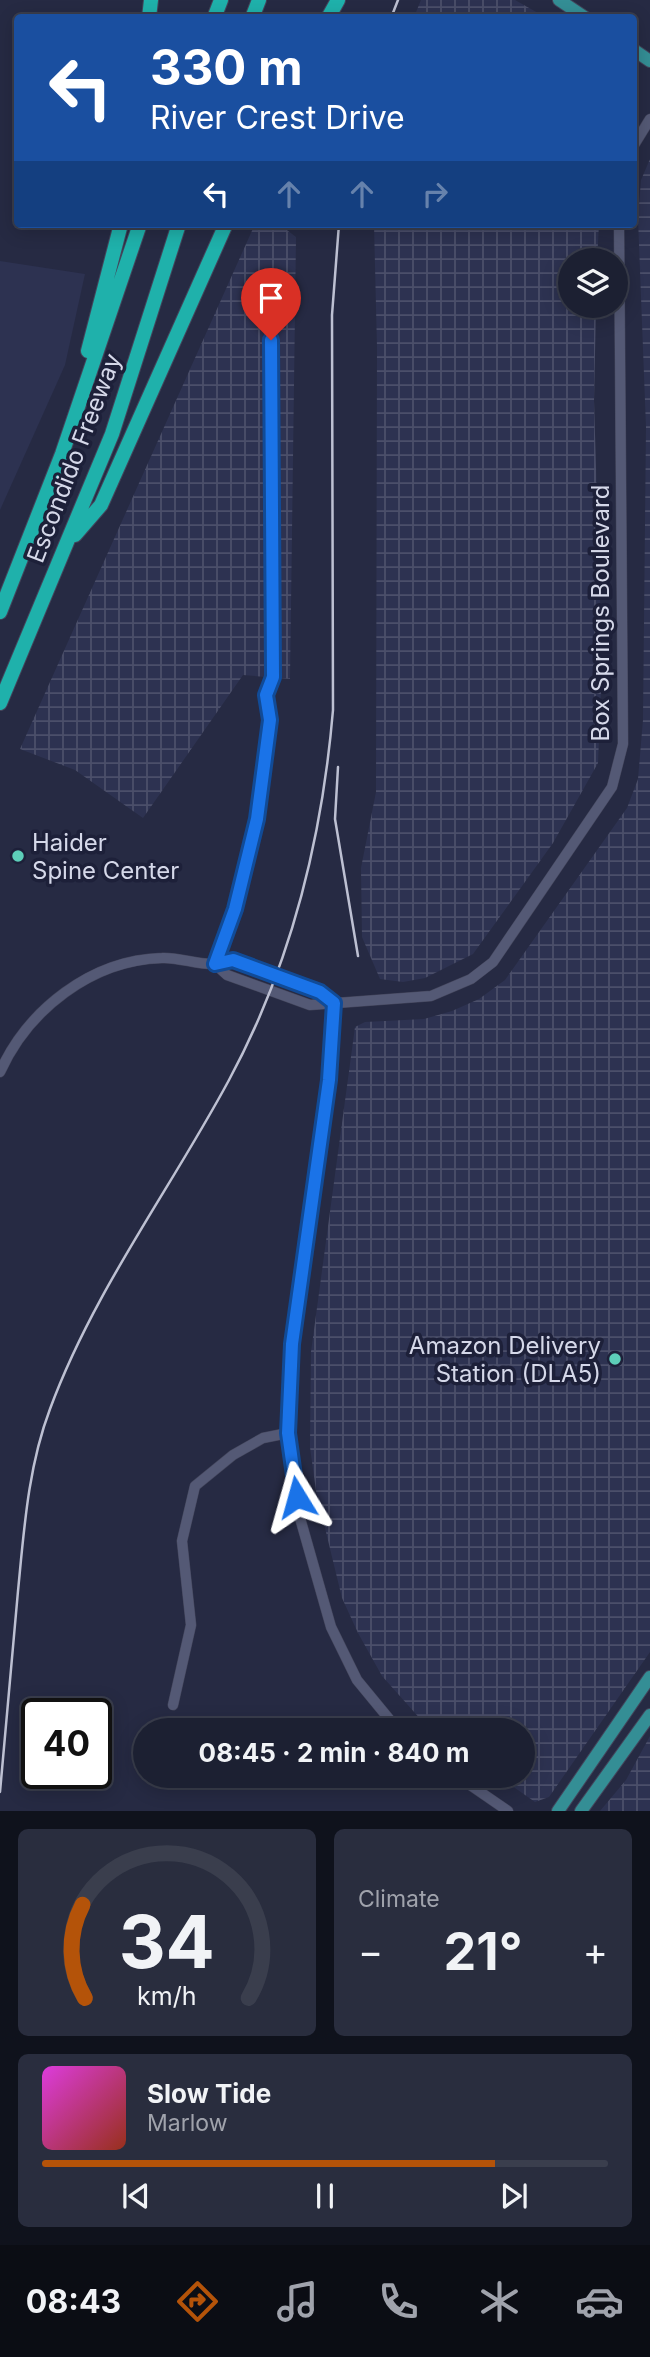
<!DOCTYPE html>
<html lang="en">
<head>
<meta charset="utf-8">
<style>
  :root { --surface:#1c2032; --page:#292d3e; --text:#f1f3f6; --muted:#a0a3ac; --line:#3a3e4d; --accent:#b45309 }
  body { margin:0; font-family:Inter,sans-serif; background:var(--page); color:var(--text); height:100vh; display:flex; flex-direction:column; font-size:26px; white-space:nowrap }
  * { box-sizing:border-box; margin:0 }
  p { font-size:23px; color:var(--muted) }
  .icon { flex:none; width:38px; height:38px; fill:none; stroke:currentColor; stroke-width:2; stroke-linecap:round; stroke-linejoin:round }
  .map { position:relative; height:1811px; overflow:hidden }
  .panel { display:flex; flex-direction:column; gap:18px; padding:18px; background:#0f121c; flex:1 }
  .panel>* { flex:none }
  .top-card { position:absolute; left:14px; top:14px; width:623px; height:214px; border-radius:7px; box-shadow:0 4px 18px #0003,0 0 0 2px var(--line); background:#1a4fa0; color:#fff; overflow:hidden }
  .tools { position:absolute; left:558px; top:248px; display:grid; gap:14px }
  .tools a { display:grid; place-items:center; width:70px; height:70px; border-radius:50%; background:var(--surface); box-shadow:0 4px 18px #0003,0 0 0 2px var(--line); font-size:35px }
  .speed { position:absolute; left:21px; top:1698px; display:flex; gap:14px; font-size:35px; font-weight:700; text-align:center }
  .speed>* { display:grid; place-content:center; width:91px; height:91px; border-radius:50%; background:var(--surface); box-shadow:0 4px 18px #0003,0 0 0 2px var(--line); line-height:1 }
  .speed .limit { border:4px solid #111; border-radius:10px; background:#fff; color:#111 }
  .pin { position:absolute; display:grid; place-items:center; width:60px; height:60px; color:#fff; margin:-72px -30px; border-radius:50% 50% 50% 0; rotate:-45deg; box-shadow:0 0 7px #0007 }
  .pin .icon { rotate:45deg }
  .me { position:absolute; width:77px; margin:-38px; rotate:352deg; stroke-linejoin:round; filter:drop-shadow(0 0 5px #0008) }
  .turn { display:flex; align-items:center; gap:24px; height:147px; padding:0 21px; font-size:32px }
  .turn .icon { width:91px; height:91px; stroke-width:2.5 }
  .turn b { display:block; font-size:49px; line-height:60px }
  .lanes { display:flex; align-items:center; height:66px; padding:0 21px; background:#0003; justify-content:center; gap:35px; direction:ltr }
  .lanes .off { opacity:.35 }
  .big { font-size:52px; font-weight:700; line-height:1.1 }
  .panel .tile { flex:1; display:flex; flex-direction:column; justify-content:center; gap:10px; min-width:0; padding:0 24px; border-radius:10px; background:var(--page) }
  .panel .dial { align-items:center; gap:0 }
  .dial svg { height:182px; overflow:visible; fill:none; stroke:var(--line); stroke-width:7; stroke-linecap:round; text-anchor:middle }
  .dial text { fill:var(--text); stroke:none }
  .song { display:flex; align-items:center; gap:21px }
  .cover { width:84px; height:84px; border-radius:10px; background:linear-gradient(135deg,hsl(300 70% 55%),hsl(10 70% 35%)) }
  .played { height:7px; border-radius:4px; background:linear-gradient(90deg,var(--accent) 80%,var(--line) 80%) }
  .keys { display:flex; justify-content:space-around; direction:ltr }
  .heat { display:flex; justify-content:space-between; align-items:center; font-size:38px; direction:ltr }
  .panel .tiles { flex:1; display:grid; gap:18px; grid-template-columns:1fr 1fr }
  .tile:last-child { grid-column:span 2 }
  .trip { position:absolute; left:133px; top:1718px; width:402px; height:70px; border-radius:35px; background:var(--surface); box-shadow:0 4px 18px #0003,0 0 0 2px var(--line); font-weight:700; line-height:70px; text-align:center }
  .tab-bar { display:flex; height:112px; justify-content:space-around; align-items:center; background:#0b0d14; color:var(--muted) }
  .tab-bar .icon { width:49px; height:49px }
  .tab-bar .selected { color:var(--accent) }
  .tab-bar b { font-size:32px; color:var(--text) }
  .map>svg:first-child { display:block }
  .built { fill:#2d3251 }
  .industrial { fill:url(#industrial-grid) }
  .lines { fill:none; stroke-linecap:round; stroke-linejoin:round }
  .minor-casing { stroke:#43455b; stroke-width:11 }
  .major-casing { stroke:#43455b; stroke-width:14 }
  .highway-casing { stroke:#43455b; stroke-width:16 }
  .minor { stroke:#545975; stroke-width:10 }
  .major { stroke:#348e95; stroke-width:12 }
  .highway { stroke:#1fb1ab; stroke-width:14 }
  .rail { stroke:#bdc0d2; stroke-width:2.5 }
  .route-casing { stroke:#114b97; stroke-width:18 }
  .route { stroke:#1a73e8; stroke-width:12 }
  .poi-dot { fill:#5dceb9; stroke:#1d2039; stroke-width:2.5 }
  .labels { text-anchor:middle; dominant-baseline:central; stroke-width:7; stroke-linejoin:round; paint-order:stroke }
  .street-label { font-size:24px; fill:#d5d8e9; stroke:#1d2039 }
  .poi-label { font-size:24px; fill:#d5d8e9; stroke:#1d2039; text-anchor:start }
</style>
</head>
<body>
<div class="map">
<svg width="650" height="1811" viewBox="0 0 650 1811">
  <defs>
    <pattern id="industrial-grid" width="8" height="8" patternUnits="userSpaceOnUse" patternTransform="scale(1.75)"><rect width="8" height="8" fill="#2d3251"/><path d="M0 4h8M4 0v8" fill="none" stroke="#4b4f6a"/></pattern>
  </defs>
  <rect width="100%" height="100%" fill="#262a43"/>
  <path class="built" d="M0 261 85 274 65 365 0 510Z"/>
  <path class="industrial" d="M421 0H515L545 17H414Z
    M650 159V1652L549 1797 535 1802 498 1776H523V1731H434L423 1722 382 1676 358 1633 342 1598 316 1491 310 1447 311 1352 355 1027 365 1022 424 1019 452 1011 479 999 505 980 627 808 638 779 643 720 646 427 638 218 641 180Z
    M255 224H279L296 237 290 679 243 675 143 818 75 770 20 749Z
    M374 224H599L597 261H570V306H596L594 401 602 665 598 763 553 843 473 954 425 978 403 982 380 979 362 937 361 868 376 792 377 347Z
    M650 1736V1811H600L626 1780Z"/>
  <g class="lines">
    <defs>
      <path id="minor" d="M634 145 650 119
        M215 964 227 975 310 1005 431 996 471 979 493 962 612 787 623 744 619 224
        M215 964 235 909 257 819 270 720 266 695 273 677 271 340
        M334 1003 329 1080 291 1344 288 1433 300 1518 331 1627 357 1680 399 1731
        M0 1072C28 1010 91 960 162 958 179 957 197 965 215 964 220 963 225 960 231 960 246 960 320 993 334 1003
        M173 1705 191 1625 182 1541 195 1486 233 1455 263 1438 288 1433
        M457 1776 508 1811"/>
      <path id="major" d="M559 0 586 18
        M634 50 650 61
        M558 1811 650 1677
        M581 1811 650 1715"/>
      <path id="highway" d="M149 18 151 0
        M214 18 221 0
        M252 18 259 0
        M328 18 338 0
        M88 351 121 224
        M75 535 101 505 226 224
        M0 612 62 454 140 224
        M0 703 112 434 179 224"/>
    </defs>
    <use href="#minor" class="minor-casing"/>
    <use href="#major" class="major-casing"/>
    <use href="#highway" class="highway-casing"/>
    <use href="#minor" class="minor"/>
    <use href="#major" class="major"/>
    <use href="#highway" class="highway"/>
    <path class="rail" d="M391 18 398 0
      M338 767 335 819 358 956
      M0 1792C6 1725 12 1658 18 1591 24 1530 28 1467 50 1409 93 1292 170 1190 229 1080 291 965 322 840 333 710L332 315 339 224"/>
  </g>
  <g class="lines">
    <defs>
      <path id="route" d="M271 340 273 677 266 695 270 720 257 819 235 909 215 964 233 960 320 992 334 1003 329 1080 292 1344 288 1433 297 1497"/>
    </defs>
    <use href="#route" class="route-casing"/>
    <use href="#route" class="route"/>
  </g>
  <g class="poi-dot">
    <circle cx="18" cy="856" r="7"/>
    <circle cx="615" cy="1359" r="7"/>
  </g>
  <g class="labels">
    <g class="street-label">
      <text transform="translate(74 458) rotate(-69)">Escondido Freeway</text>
      <text transform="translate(600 613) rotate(-90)">Box Springs Boulevard</text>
    </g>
    <g class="poi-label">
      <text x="32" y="842">Haider<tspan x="32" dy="28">Spine Center</tspan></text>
      <text x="601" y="1345" text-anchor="end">Amazon Delivery<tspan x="601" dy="28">Station (DLA5)</tspan></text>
    </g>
  </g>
</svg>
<div class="tools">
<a><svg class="icon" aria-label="layers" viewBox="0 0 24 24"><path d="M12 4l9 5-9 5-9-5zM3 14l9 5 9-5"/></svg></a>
</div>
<div class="speed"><div class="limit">40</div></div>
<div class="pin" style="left:271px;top:340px;background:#d93025"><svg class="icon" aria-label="arrive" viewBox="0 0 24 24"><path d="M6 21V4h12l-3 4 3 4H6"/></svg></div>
<svg class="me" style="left:297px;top:1497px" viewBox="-20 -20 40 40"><path d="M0-17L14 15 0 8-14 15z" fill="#1a73e8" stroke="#fff" stroke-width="4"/></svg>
<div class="trip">08:45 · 2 min · 840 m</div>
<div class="top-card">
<div class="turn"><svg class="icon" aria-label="left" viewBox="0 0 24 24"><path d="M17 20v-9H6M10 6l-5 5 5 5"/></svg><div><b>330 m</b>River Crest Drive</div></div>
<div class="lanes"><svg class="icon" aria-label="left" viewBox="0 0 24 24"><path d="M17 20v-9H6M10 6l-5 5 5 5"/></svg><svg class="icon off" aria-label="ahead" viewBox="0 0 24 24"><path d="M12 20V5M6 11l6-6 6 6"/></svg><svg class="icon off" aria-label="ahead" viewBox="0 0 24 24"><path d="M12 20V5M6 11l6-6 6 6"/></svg><svg class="icon off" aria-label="right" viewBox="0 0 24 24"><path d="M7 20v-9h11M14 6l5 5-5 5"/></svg></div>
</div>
</div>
<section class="panel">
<div class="tiles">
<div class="tile dial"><svg viewBox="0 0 100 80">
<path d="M14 69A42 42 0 1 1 86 69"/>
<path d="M14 69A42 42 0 0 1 13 28" stroke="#b45309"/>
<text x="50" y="56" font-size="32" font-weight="700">34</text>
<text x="50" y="72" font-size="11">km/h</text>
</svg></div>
<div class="tile"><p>Climate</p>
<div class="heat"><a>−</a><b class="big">21°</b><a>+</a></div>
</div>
<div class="tile">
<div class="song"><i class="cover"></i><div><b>Slow Tide</b><p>Marlow</p></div></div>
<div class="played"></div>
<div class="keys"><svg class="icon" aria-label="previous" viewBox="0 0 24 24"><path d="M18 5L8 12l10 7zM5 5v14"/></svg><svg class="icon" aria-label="pause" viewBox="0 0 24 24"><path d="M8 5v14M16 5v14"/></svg><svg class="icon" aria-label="next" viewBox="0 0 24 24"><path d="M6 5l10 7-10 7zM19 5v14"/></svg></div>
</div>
</div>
</section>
<nav class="tab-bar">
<b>08:43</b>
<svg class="icon selected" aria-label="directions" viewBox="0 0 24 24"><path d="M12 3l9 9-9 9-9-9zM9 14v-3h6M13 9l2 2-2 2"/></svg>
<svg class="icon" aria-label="music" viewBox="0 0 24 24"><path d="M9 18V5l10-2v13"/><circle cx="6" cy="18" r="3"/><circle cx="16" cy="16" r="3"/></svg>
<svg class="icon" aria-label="phone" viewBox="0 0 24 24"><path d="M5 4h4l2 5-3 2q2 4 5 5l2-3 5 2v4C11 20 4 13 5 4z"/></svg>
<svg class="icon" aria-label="climate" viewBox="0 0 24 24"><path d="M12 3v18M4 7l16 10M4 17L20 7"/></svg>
<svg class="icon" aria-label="car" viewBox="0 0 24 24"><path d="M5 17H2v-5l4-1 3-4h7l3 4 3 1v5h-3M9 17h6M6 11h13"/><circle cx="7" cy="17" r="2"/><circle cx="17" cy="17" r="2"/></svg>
</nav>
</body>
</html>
